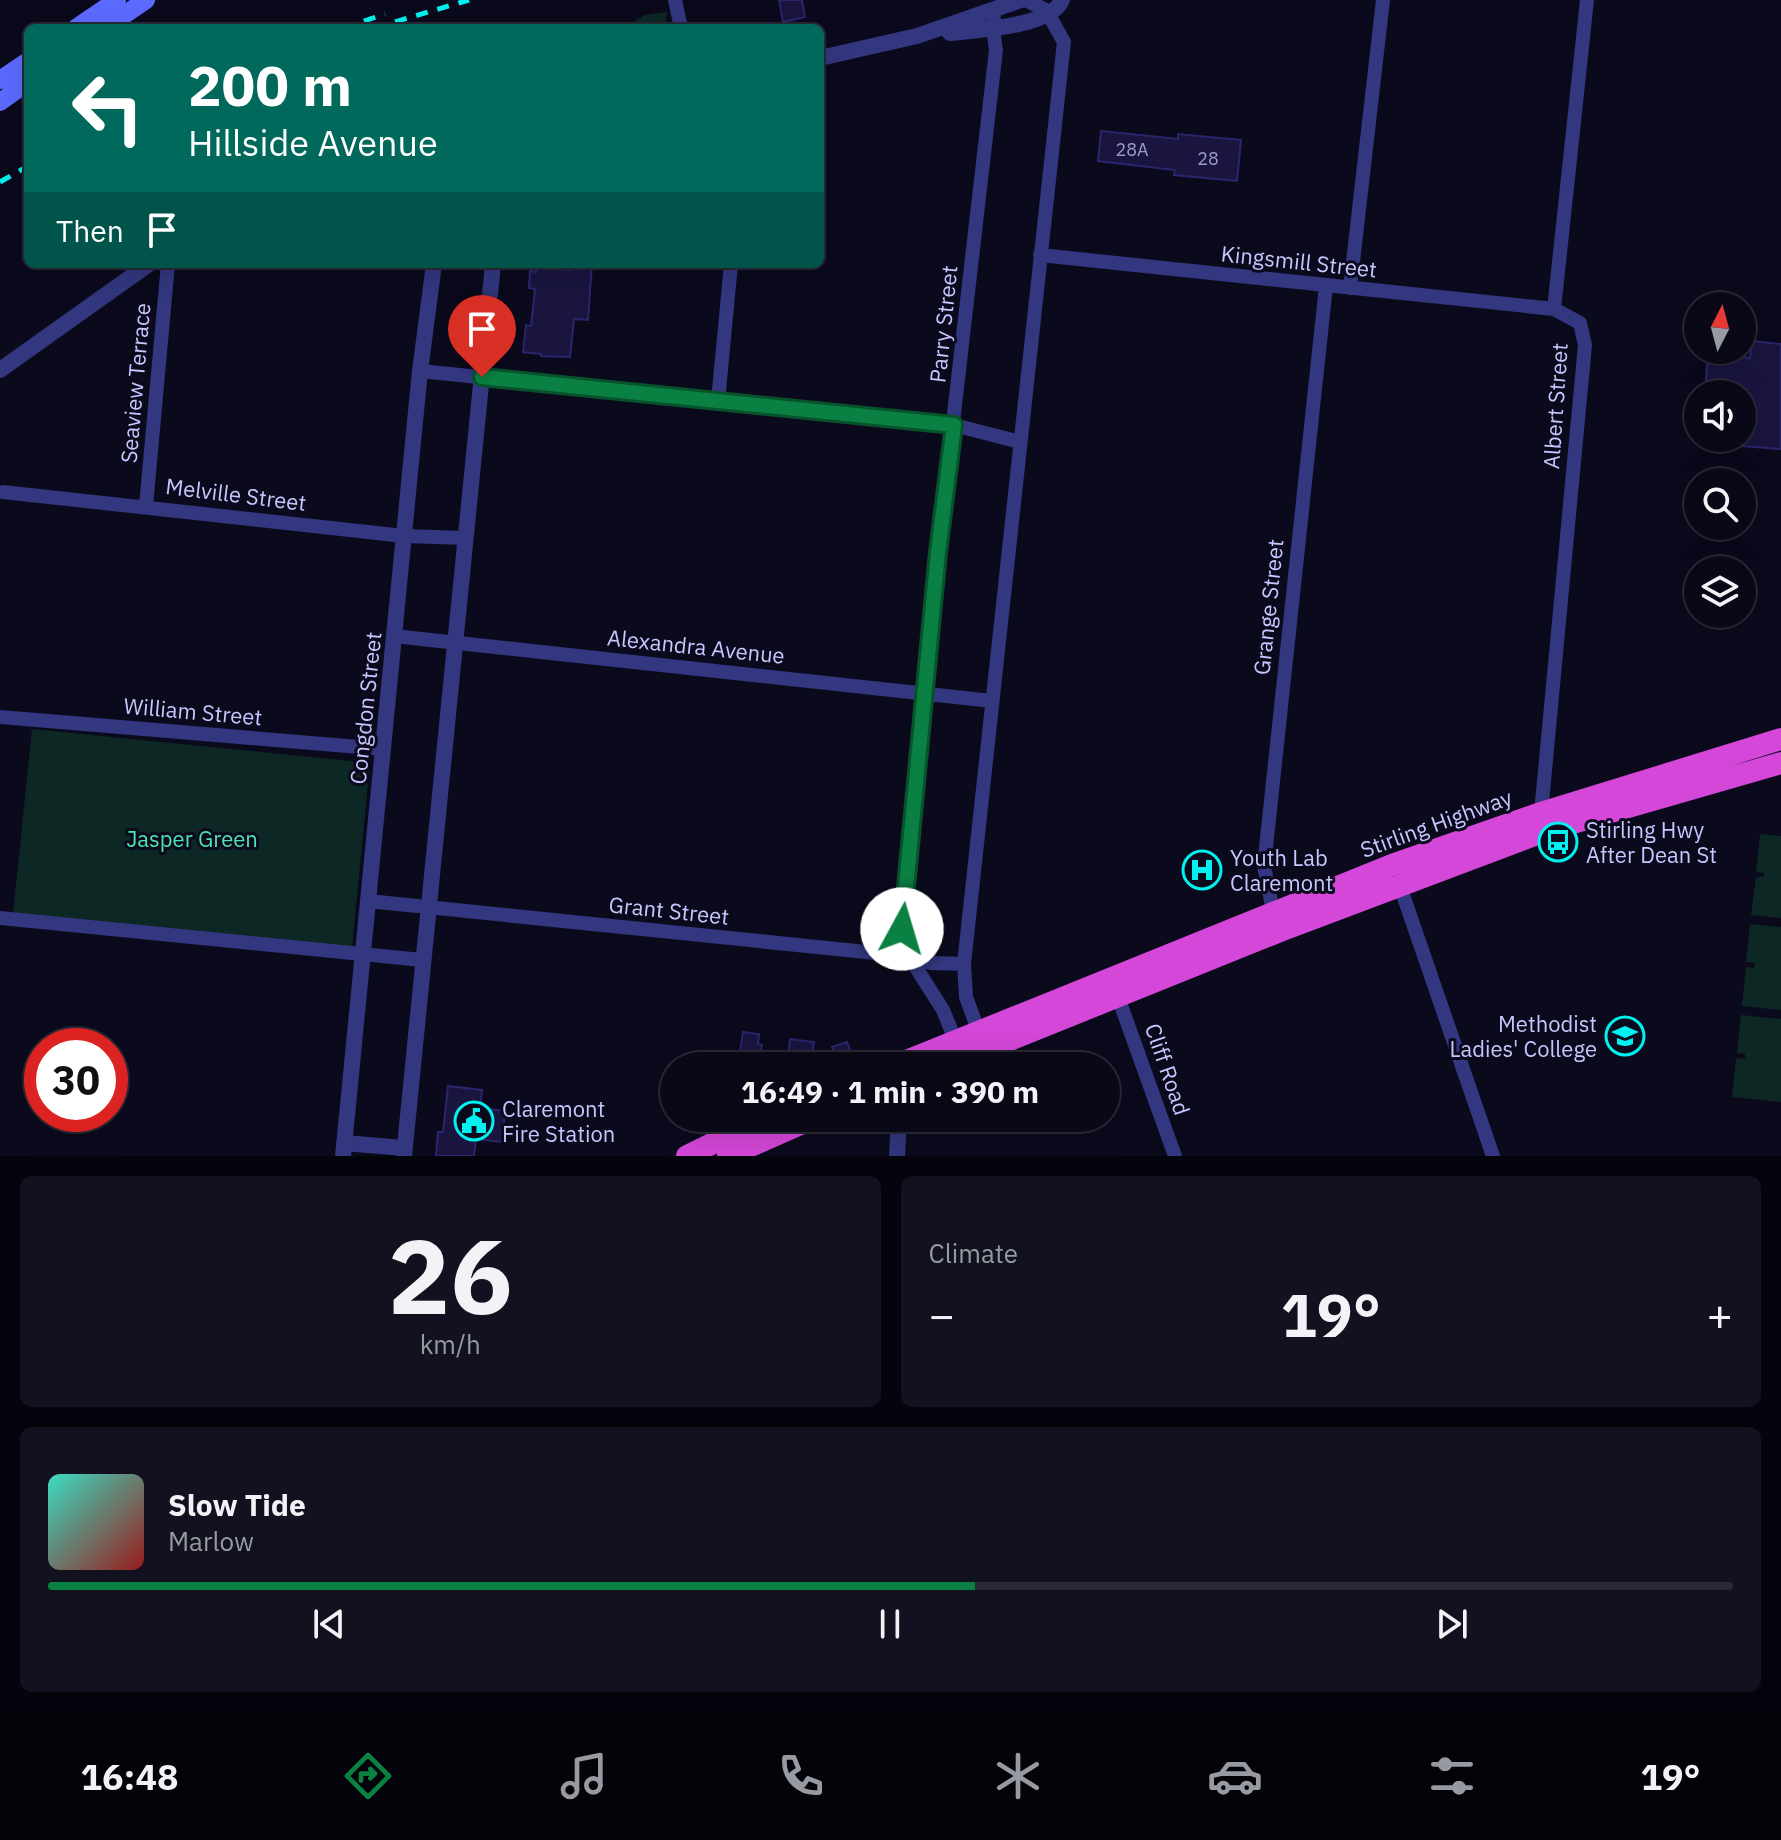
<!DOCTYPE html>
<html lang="en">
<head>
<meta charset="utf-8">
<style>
  :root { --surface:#080816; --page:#11111f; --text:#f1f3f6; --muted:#989aa1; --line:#292935; --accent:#0b8043 }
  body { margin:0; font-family:"IBM Plex Sans",sans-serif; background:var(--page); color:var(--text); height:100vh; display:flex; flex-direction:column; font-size:30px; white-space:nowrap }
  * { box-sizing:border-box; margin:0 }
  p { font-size:26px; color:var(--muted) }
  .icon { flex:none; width:44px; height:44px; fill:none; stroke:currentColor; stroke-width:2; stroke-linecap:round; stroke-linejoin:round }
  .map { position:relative; height:1156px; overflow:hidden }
  .panel { display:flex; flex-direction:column; gap:20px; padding:20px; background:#04040c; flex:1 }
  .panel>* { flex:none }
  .hud { position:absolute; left:24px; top:24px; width:800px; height:244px; border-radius:12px; box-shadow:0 8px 32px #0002,0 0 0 2px var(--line); background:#00695c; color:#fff; overflow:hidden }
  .needle { width:52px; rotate:6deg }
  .tools { position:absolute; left:1684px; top:292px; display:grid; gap:16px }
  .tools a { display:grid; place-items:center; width:72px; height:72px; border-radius:50%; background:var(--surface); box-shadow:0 8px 32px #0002,0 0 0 2px var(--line); font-size:40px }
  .speed { position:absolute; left:24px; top:1028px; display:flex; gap:16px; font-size:40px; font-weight:700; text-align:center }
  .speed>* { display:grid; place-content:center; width:104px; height:104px; border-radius:50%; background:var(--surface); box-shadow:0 8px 32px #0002,0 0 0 2px var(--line); line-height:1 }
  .speed .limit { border:12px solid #d22; background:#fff; color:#111 }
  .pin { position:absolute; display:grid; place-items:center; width:68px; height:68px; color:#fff; margin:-82px -34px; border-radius:50% 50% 50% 0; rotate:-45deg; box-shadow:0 0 8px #0007 }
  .pin .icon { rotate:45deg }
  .me { position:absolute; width:88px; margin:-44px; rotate:6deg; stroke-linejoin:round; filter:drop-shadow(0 0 6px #0008) }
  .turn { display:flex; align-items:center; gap:28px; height:168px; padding:0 32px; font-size:36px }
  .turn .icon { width:104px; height:104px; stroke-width:2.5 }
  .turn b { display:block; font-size:56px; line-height:68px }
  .then { display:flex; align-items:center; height:76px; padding:0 32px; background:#0003; gap:16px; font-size:30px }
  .big { font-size:60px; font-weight:800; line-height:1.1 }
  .panel .card { flex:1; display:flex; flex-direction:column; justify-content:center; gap:12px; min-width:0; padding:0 28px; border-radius:12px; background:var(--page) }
  .panel .dial { align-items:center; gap:0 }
  .dial b { font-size:104px; line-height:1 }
  .song { display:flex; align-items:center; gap:24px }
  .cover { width:96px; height:96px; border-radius:12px; background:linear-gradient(135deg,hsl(170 70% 55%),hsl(0 70% 35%)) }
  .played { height:8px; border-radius:4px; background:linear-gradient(90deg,var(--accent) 55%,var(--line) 55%) }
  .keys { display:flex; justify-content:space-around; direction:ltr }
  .heat { display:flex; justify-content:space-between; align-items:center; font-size:44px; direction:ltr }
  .panel .tiles { flex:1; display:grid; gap:20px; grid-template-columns:1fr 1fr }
  .card:last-child { grid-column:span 2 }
  .trip { position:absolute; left:660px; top:1052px; width:460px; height:80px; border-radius:40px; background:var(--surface); box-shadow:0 8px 32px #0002,0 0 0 2px var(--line); font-weight:800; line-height:80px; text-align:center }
  .tab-bar { display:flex; height:128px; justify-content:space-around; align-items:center; background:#030309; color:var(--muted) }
  .tab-bar .icon { width:56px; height:56px }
  .tab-bar .current { color:var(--accent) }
  .tab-bar b { font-size:36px; color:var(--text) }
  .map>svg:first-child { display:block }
  .green { fill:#0d2724 }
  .building { fill:#19153f; stroke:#2c256d; stroke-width:2 }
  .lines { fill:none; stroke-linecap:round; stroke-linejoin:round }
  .minor { stroke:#32377f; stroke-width:14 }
  .tertiary { stroke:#32377f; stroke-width:16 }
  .secondary { stroke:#5d6aff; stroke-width:18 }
  .trunk { stroke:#d447d8; stroke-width:22 }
  .rail { stroke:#00f1f0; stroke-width:5; stroke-dasharray:12 10; stroke-linecap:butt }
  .route-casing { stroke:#07532c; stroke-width:20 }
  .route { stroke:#0b8043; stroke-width:14 }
  .labels { text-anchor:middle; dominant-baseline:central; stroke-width:6; stroke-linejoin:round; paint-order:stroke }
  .number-label { font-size:18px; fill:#9c9acf }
  .street-label { font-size:22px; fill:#c7c6ff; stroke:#0b0a1d }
  .poi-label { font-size:22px; fill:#c7c6ff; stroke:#0b0a1d; text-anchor:start }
  .park-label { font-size:22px; fill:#4be6af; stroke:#0b0a1d }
</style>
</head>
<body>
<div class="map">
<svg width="1781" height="1156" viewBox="0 0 1781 1156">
  <rect width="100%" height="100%" fill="#0b0a1d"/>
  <path class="green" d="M667 12 665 28H624L645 15Z
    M32 729 370 763 352 948 13 914Z
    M1760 834 1781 836V918L1751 915 1756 877H1764V873L1756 872Z
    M1750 924 1781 927V1010L1742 1006 1746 967 1754 968 1755 963 1746 962Z
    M1741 1015 1781 1019V1102L1732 1097 1736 1058 1745 1059V1054L1737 1053Z"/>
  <path class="building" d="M779 0H802L805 17 783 22Z
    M1101 131 1178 139V134L1241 140 1237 181 1174 175 1175 170 1098 161Z
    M571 264H592L588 320 574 319 570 357 541 356V354L523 352 526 325 531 326 535 289 529 288 530 271 536 272 537 266 570 270Z
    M1752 341 1781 344V449L1742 446V394H1705L1708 354 1750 358Z
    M743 1032 759 1034 758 1044 762 1045 758 1066 738 1065Z
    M790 1039 814 1042 810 1066H787Z
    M847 1042 853 1057 839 1063 832 1047Z
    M448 1086 482 1090 480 1108 505 1111 502 1142 476 1139 474 1156H436L438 1132H443Z"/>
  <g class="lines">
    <path class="minor" d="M675 0 681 28
      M1040 255 1554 309
      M1350 288 1383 0
      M420 371 954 425 1020 442
      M718 401 731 264
      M3 492 404 536 465 538
      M146 506 168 264
      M394 636 992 701
      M0 717 383 749
      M1543 819 1541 813 1585 345 1580 323 1554 309 1587 0
      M1400 886 1493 1156
      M368 901 895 955 931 963 964 964
      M0 918 422 960
      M1275 921 1264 866 1326 286
      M1118 997 1175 1156
      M981 1038 966 997 964 964 1064 42 1046 10 1025 0
      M958 1047 943 1010 910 958 902 929 938 552 996 50 993 29 994 11"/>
    <path class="tertiary" d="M950 33C976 30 1051 27 1062 0
      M820 58 917 36 1021 0
      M0 370 149 264
      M344 1143 404 1148
      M343 1156 420 371 434 264
      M404 1156 493 264
      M897 1156 899 1118"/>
    <path class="secondary" d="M76 28 117 0
      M105 28 146 0
      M0 80 28 61
      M0 102 28 82"/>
    <path class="trunk" d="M894 1066 1392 865 1541 813 1781 739
      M945 1066 1280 931 1545 831 1781 763
      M687 1156 764 1118
      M728 1156 814 1118"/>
    <path class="rail" d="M343 28 385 14
      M374 28 469 0
      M0 182 28 166"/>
  </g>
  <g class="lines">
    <defs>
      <path id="route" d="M482 377 954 425 938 552 902 929"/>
    </defs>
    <use href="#route" class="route-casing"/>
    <use href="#route" class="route"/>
  </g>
  <defs>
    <symbol id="bus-ring" viewBox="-11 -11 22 22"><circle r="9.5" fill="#0b0a1d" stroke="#00f1f0" stroke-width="1.5"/><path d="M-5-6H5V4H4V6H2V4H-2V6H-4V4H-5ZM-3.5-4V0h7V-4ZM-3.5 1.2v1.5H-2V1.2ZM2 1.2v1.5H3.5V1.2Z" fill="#00f1f0"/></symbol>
    <symbol id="hospital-ring" viewBox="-11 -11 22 22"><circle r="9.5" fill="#0b0a1d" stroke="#00f1f0" stroke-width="1.5"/><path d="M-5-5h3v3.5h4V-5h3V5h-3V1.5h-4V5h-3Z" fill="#00f1f0"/></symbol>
    <symbol id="school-ring" viewBox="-11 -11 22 22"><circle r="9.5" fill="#0b0a1d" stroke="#00f1f0" stroke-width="1.5"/><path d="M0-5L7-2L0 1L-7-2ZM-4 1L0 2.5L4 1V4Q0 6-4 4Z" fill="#00f1f0"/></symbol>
    <symbol id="civic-ring" viewBox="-11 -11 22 22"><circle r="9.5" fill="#0b0a1d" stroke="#00f1f0" stroke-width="1.5"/><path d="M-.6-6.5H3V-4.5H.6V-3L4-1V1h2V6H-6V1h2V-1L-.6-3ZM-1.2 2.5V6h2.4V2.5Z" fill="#00f1f0"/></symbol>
  </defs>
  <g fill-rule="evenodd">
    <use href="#bus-ring" x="1536" y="820" width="44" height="44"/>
    <use href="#hospital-ring" x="1180" y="848" width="44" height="44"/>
    <use href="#school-ring" x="1603" y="1014" width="44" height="44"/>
    <use href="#civic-ring" x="452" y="1099" width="44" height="44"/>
  </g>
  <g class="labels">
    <g class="number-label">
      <text x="1132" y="149">28A</text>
      <text x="1208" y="158">28</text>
    </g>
    <g class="street-label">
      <text transform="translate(1299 261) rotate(6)">Kingsmill Street</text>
      <text transform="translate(943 324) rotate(-84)">Parry Street</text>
      <text transform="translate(135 383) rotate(-85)">Seaview Terrace</text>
      <text transform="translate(1555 406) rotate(-86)">Albert Street</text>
      <text transform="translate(236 494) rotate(7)">Melville Street</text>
      <text transform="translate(1268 607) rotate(-84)">Grange Street</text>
      <text transform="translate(696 646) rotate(6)">Alexandra Avenue</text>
      <text transform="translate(365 708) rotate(-84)">Congdon Street</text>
      <text transform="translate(193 711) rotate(5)">William Street</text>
      <text transform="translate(1436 823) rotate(-20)">Stirling Highway</text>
      <text transform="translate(669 910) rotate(6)">Grant Street</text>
      <text transform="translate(1168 1069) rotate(71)">Cliff Road</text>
    </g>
    <g class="poi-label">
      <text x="1586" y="829">Stirling Hwy<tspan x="1586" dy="25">After Dean St</tspan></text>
      <text x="1230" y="857">Youth Lab<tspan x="1230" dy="25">Claremont</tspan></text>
      <text x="1597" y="1023" text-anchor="end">Methodist<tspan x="1597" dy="25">Ladies' College</tspan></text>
      <text x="502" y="1108">Claremont<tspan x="502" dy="25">Fire Station</tspan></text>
    </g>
    <g class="park-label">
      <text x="192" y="838">Jasper Green</text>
    </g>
  </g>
</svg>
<div class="tools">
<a><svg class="needle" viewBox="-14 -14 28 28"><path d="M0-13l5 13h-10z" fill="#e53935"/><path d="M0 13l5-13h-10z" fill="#989aa1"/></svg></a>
<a><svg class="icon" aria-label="sound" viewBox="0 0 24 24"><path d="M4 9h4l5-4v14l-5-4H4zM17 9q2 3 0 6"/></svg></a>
<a><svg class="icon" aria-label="search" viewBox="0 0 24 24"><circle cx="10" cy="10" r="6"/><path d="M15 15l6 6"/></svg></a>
<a><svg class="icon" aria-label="layers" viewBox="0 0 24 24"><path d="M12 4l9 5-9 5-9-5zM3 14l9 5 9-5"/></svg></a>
</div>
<div class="speed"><div class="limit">30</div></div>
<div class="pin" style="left:482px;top:377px;background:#d93025"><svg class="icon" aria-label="arrive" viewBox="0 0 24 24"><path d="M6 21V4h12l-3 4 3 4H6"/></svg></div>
<svg class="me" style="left:902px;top:929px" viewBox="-20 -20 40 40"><circle r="19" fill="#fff"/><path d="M0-13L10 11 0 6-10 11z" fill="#0b8043"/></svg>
<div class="trip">16:49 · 1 min · 390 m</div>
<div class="hud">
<div class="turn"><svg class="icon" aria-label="left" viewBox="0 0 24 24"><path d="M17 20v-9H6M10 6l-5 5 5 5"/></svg><div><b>200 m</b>Hillside Avenue</div></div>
<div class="then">Then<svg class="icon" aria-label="arrive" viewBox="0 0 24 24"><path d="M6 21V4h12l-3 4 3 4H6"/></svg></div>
</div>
</div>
<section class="panel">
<div class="tiles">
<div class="card dial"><b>26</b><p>km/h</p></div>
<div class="card"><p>Climate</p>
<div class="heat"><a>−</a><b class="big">19°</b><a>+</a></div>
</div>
<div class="card">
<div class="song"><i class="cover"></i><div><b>Slow Tide</b><p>Marlow</p></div></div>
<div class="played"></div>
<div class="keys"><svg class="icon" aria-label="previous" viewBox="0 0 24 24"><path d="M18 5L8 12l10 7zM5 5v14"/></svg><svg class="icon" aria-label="pause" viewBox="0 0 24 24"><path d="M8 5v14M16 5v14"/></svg><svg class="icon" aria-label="next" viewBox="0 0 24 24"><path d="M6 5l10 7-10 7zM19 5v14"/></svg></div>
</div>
</div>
</section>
<nav class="tab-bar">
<b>16:48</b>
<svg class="icon current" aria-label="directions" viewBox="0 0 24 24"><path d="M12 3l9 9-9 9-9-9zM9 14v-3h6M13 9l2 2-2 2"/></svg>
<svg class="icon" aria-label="music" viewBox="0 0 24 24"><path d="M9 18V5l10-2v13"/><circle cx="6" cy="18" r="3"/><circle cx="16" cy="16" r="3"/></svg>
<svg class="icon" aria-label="phone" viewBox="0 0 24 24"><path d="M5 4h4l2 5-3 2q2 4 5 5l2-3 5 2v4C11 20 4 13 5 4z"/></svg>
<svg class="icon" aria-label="climate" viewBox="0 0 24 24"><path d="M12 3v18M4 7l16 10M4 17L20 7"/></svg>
<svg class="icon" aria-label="car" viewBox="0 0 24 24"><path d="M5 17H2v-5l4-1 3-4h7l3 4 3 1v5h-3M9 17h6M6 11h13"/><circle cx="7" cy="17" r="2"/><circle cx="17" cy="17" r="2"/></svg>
<svg class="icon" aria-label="filters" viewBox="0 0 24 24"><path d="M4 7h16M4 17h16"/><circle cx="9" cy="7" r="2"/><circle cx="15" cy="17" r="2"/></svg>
<b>19°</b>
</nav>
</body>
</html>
